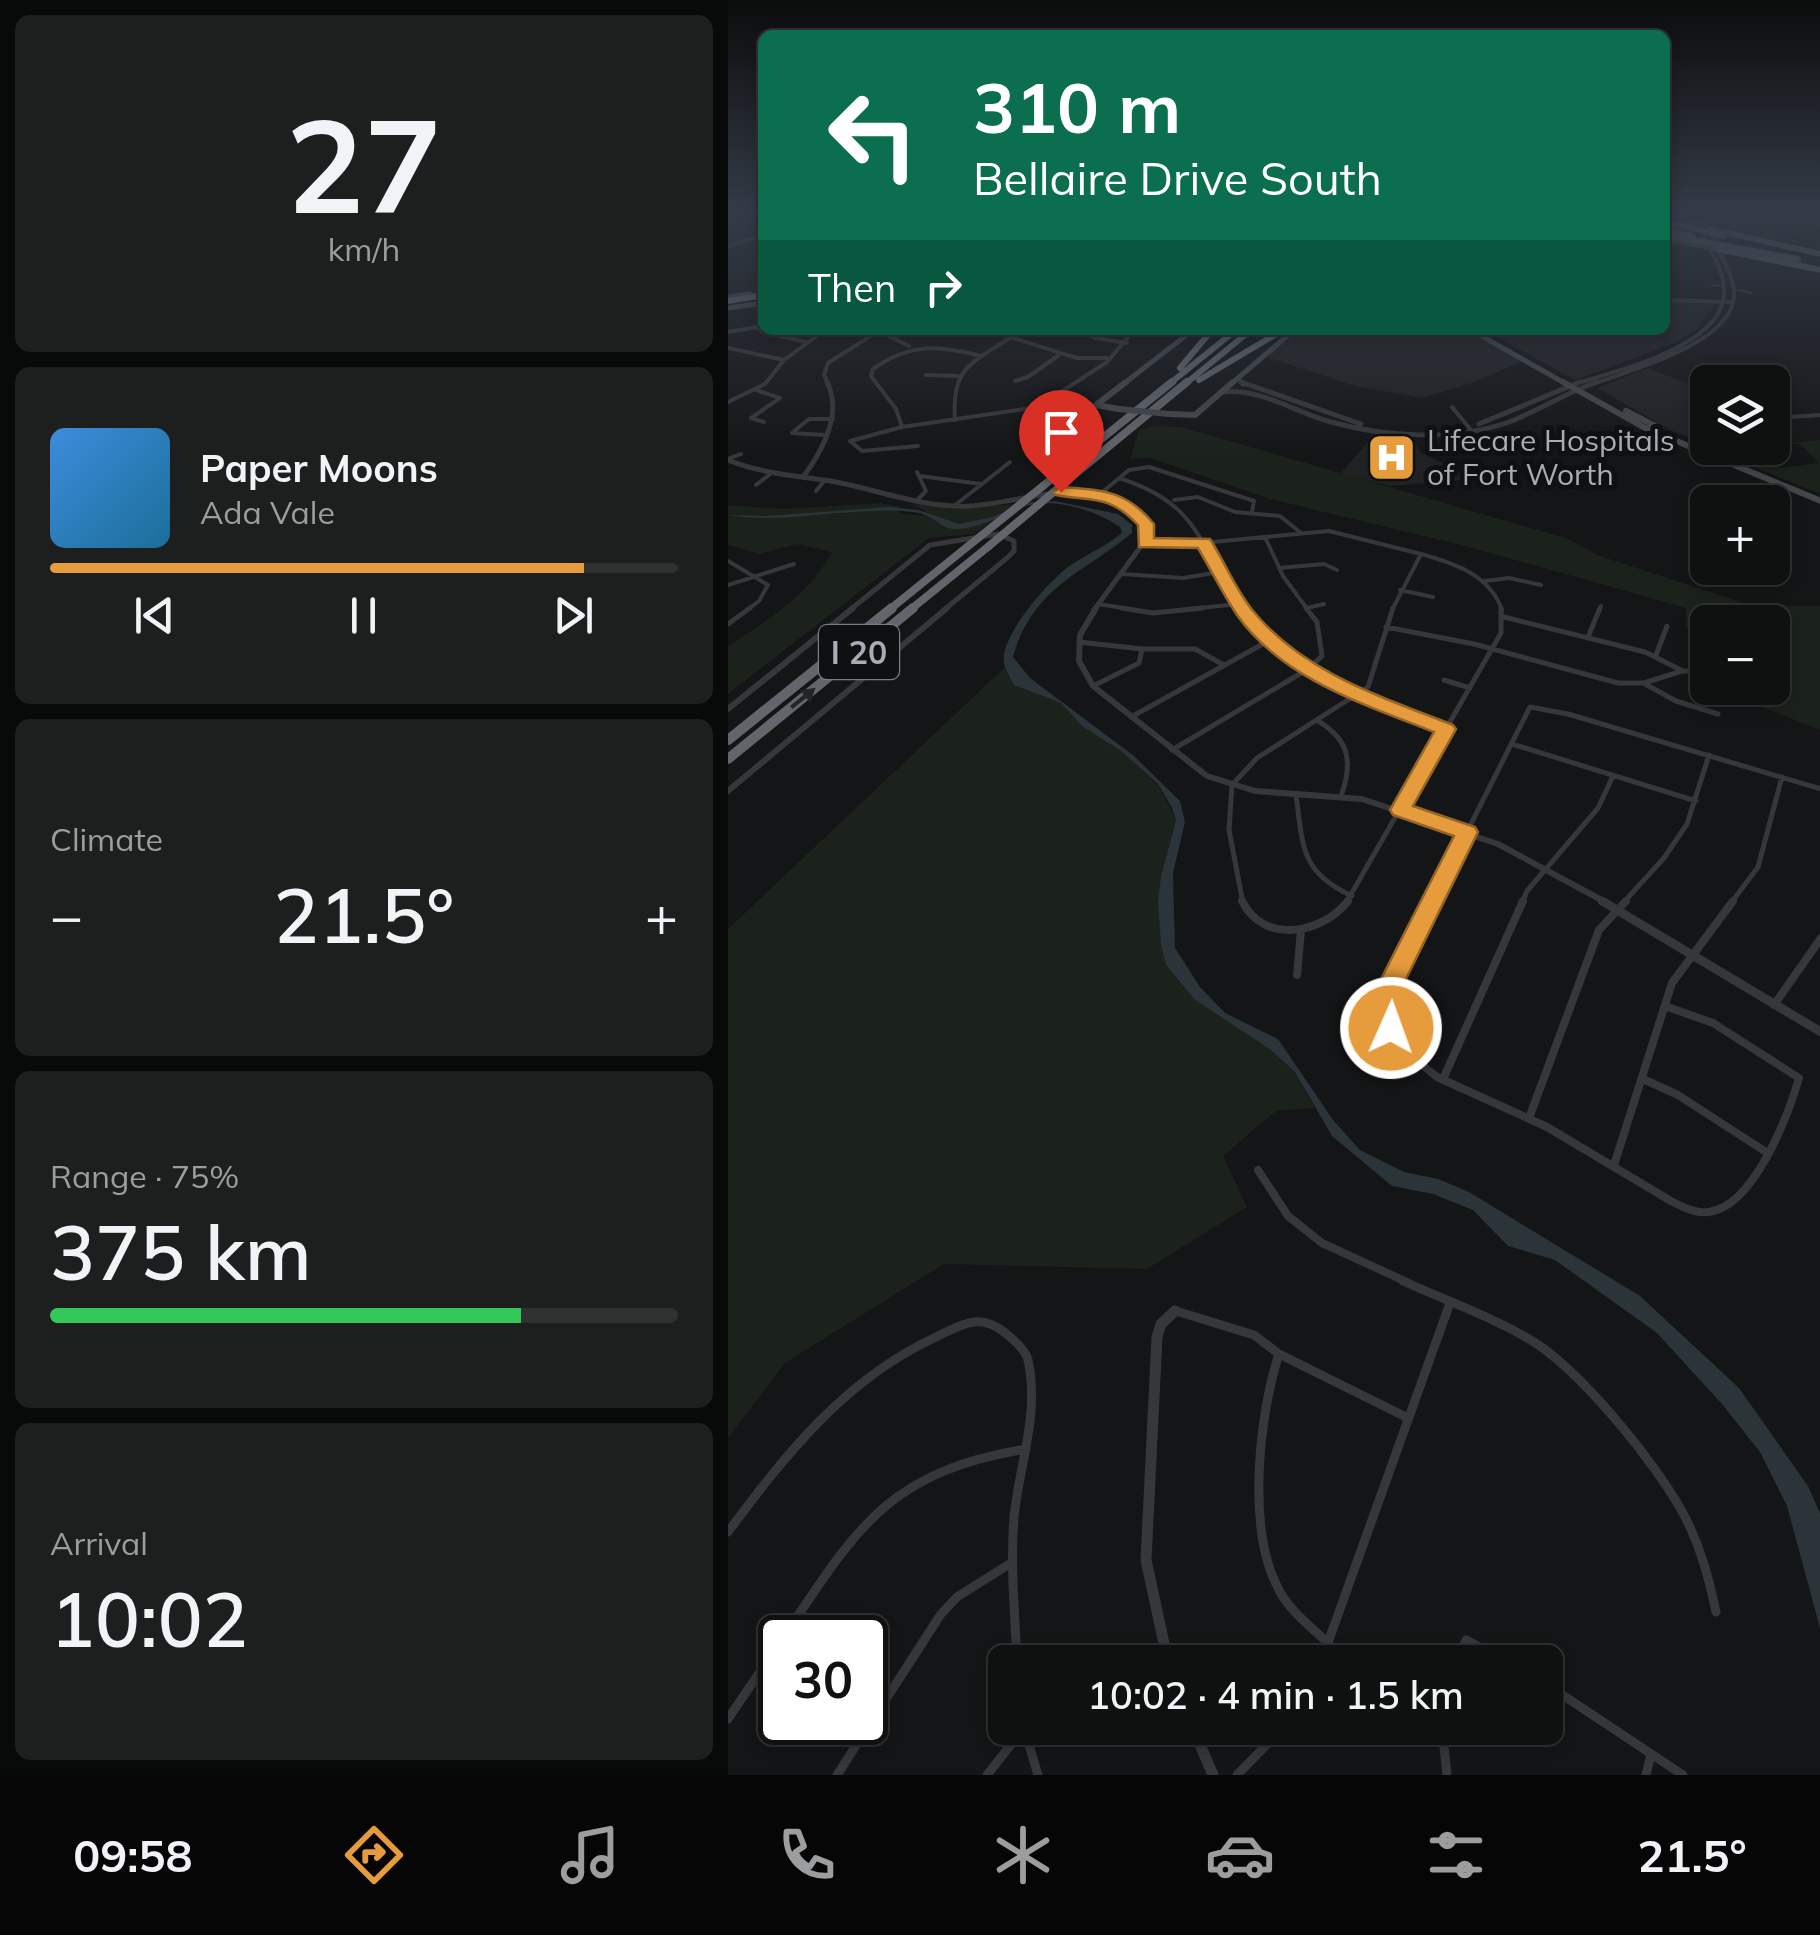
<!DOCTYPE html>
<html lang="en">
<head>
<meta charset="utf-8">
<style>
  :root { --surface:#0f1010; --page:#1d1e1e; --text:#f1f3f6; --muted:#9b9d9f; --line:#2f3030; --accent:#e69c3d }
  body { margin:0; font-family:Mulish,sans-serif; background:var(--page); color:var(--text); height:100vh; display:flex; flex-direction:column; font-size:38px; white-space:nowrap }
  * { box-sizing:border-box; margin:0 }
  p { font-size:32px; color:var(--muted) }
  .icon { flex:none; width:55px; height:55px; fill:none; stroke:currentColor; stroke-width:2; stroke-linecap:round; stroke-linejoin:round }
  .map { position:relative; flex:1; overflow:hidden }
  .side { display:flex; flex-direction:column; gap:15px; padding:15px; background:#080909; width:728px }
  .side>* { flex:none }
  .hud { position:absolute; left:30px; top:30px; width:912px; height:305px; border-radius:15px; box-shadow:0 5px 15px #0003,0 0 0 2px var(--line); background:#0b6e4f; color:#fff; overflow:hidden }
  .buttons { position:absolute; left:962px; top:365px; display:grid; gap:20px }
  .buttons a { display:grid; place-items:center; width:100px; height:100px; border-radius:15px; background:var(--surface); box-shadow:0 5px 15px #0003,0 0 0 2px var(--line); font-size:50px }
  .speed { position:absolute; left:30px; top:1615px; display:flex; gap:20px; font-size:50px; font-weight:700; text-align:center }
  .speed>* { display:grid; place-content:center; width:130px; height:130px; border-radius:50%; background:var(--surface); box-shadow:0 5px 15px #0003,0 0 0 2px var(--line); line-height:1 }
  .speed .limit { border:5px solid #111; border-radius:15px; background:#fff; color:#111 }
  .pin { position:absolute; display:grid; place-items:center; width:85px; height:85px; color:#fff; margin:-102px -42px; border-radius:50% 50% 50% 0; rotate:-45deg; box-shadow:0 0 10px #0007 }
  .pin .icon { rotate:45deg }
  .me { position:absolute; width:110px; margin:-55px; rotate:2deg; stroke-linejoin:round; filter:drop-shadow(0 0 8px #0008) }
  .turn { display:flex; align-items:center; gap:35px; height:210px; padding:0 50px; font-size:45px }
  .turn .icon { width:130px; height:130px; stroke-width:2.5 }
  .turn b { display:block; font-size:70px; line-height:85px }
  .then { display:flex; align-items:center; height:95px; padding:0 50px; background:#0003; gap:20px; font-size:38px }
  .big { font-size:75px; font-weight:600; line-height:1.1 }
  .side .widget { flex:1; display:flex; flex-direction:column; justify-content:center; gap:15px; min-width:0; padding:0 35px; border-radius:15px; background:var(--page) }
  .side .dial { align-items:center; gap:0 }
  .dial b { font-size:130px; line-height:1 }
  .song { display:flex; align-items:center; gap:30px }
  .cover { width:120px; height:120px; border-radius:15px; background:linear-gradient(135deg,hsl(210 70% 55%),hsl(200 70% 35%)) }
  .played { height:10px; border-radius:5px; background:linear-gradient(90deg,var(--accent) 85%,var(--line) 85%) }
  .keys { display:flex; justify-content:space-around; direction:ltr }
  .heat { display:flex; justify-content:space-between; align-items:center; font-size:55px; direction:ltr }
  .charge { height:15px; border-radius:8px; background:linear-gradient(90deg,#34c759 75%,var(--line) 0) }
  .trip { position:absolute; left:260px; top:1645px; width:575px; height:100px; border-radius:15px; background:var(--surface); box-shadow:0 5px 15px #0003,0 0 0 2px var(--line); font-weight:600; line-height:100px; text-align:center }
  .menu { display:flex; height:160px; justify-content:space-around; align-items:center; background:#060606; color:var(--muted) }
  .menu .icon { width:70px; height:70px }
  .menu .on { color:var(--accent) }
  .menu b { font-size:45px; color:var(--text) }
  main { display:flex; flex:1; min-height:0 }
  .map>svg:first-child { display:block }
  .built { fill:#202123 }
  .green { fill:#1b211b }
  .water { fill:#2b3439 }
  .lines { fill:none; stroke-linecap:round; stroke-linejoin:round }
  .stream { stroke:#2b3439; stroke-width:2.5 }
  .minor-far3 { stroke:#36373b; stroke-width:4 }
  .minor-far2 { stroke:#36373b; stroke-width:5 }
  .minor-far1 { stroke:#36373b; stroke-width:8 }
  .minor { stroke:#36373b; stroke-width:9 }
  .tertiary-far4 { stroke:#36373b; stroke-width:4 }
  .tertiary-far3 { stroke:#36373b; stroke-width:5 }
  .tertiary-far2 { stroke:#36373b; stroke-width:6 }
  .tertiary-far1 { stroke:#36373b; stroke-width:9 }
  .tertiary { stroke:#36373b; stroke-width:11 }
  .secondary-far1 { stroke:#44464b; stroke-width:5 }
  .secondary { stroke:#44464b; stroke-width:6 }
  .motorway-far2 { stroke:#62656b; stroke-width:6 }
  .motorway-far1 { stroke:#62656b; stroke-width:8 }
  .motorway { stroke:#62656b; stroke-width:10 }
  .secondary-bridge { stroke:#44464b; stroke-width:6 }
  .motorway-bridge-far1 { stroke:#62656b; stroke-width:6 }
  .motorway-bridge { stroke:#62656b; stroke-width:8 }
  .oneway { fill:#242528 }
  .route { fill:#e69c3d; stroke:#966528; stroke-width:2.5 }
  .labels { text-anchor:middle; dominant-baseline:central; stroke-width:10; stroke-linejoin:round; paint-order:stroke }
  .far-poi-label { font-size:30px; fill:#a7adb5; stroke:#0f1011; text-anchor:start }
  .shield { fill:#0f1011; stroke:#797e84; stroke-width:2.5 }
  .shield-label { font-size:32px; font-weight:bold; fill:#a7adb5 }
</style>
</head>
<body>
<main>
<section class="side">
<div class="widget dial"><b>27</b><p>km/h</p></div>
<div class="widget">
<div class="song"><i class="cover"></i><div><b>Paper Moons</b><p>Ada Vale</p></div></div>
<div class="played"></div>
<div class="keys"><svg class="icon" aria-label="previous" viewBox="0 0 24 24"><path d="M18 5L8 12l10 7zM5 5v14"/></svg><svg class="icon" aria-label="pause" viewBox="0 0 24 24"><path d="M8 5v14M16 5v14"/></svg><svg class="icon" aria-label="next" viewBox="0 0 24 24"><path d="M6 5l10 7-10 7zM19 5v14"/></svg></div>
</div>
<div class="widget"><p>Climate</p>
<div class="heat"><a>−</a><b class="big">21.5°</b><a>+</a></div>
</div>
<div class="widget"><p>Range · 75%</p><b class="big">375 km</b><div class="charge"></div></div>
<div class="widget"><p>Arrival</p><b class="big">10:02</b></div>
</section>
<div class="map">
<svg width="1093" height="1775" viewBox="0 0 1093 1775">
  <rect width="100%" height="100%" fill="#141516"/>
  <path class="built" d="M938 301 988 303 968 330 949 342 847 380 756 330H938Z
    M566 330H743L799 359 744 383 695 398 627 386 536 356Z
    M920 368 980 392V437L971 441 944 431 869 388Z
    M647 434 684 437 693 453 747 479 663 486 612 474Z"/>
  <path class="green" d="M1008 209 1041 213 1086 225 1092 221V229L1043 215 1039 220 1035 219 1037 214H1007L1019 217 1017 223H1024V218L1043 225 1034 221 1046 222 1047 217 1071 225 1059 229 1073 226 1070 228 1086 233 1084 236 1092 237V243L1087 242 1091 239 1076 238 1078 240 1060 237H1074L1051 229 1047 235 1054 237H1044L1092 245V249L1000 228 1001 223 992 224 996 228 987 226 997 210 1030 214Z
    M427 426 453 427 838 538 872 556 1025 606H1092V730L1034 707 1039 688H1045V645L1054 627 1026 618 994 617 993 622H980V656C963 641 956 630 958 608L741 547 542 499 422 458 402 459 411 430Z
    M1092 440V494L979 448 996 451 1038 448 1032 449 1051 468 1091 463 1072 444 1045 445Z
    M152 503 171 506V513L194 516 197 511 182 504 237 508 286 504 247 534 201 538 0 694V646C39 621 81 595 104 552L69 544 31 554 0 545V505L55 509Z
    M277 667 286 685 333 703 354 726 393 751 430 785 448 819 433 876 438 965 467 1000 543 1050 567 1072 587 1108 548 1111 495 1156 519 1207 419 1269 216 1264 57 1363 0 1438V929Z"/>
  <path class="water" d="M327 501 390 514 404 525V533C354 574 305 587 285 657L302 678 406 756 452 801 457 822 445 873 447 948 472 987 497 1013 550 1039 605 1120 632 1150 676 1172 710 1179 741 1192 912 1296 1011 1388 1080 1486 1092 1513V1628L1059 1506 1032 1452 994 1404 929 1333 827 1260 780 1246 745 1210 705 1194 664 1186 604 1136 567 1072 543 1050 467 1000 438 965 433 945 430 902 433 876 448 820 444 808 430 784 393 751 354 726 333 703 286 685C283 679 277 670 276 663 271 637 320 582 340 567 358 554 377 547 394 533L392 527C369 511 327 497 298 506 275 514 251 530 225 529 214 528 208 519 198 515 183 510 161 510 145 511 96 512 48 523 0 515L40 516 161 507 190 510 231 524 264 517 303 502Z"/>
  <g class="lines">
    <path class="stream" d="M984 285 993 286
      M1010 290 1023 293"/>
    <path class="minor-far3" d="M1080 209 1093 212
      M938 300 1004 302
      M30 327 34 332 78 342
      M259 330 349 358H379
      M353 330 367 338 399 343
      M151 331 181 346
      M0 332 35 326
      M0 348 56 360
      M198 375 230 376
      M287 381 300 377 331 355
      M28 390 52 398 23 418 36 422
      M0 402 37 384 56 360 97 330
      M724 407 743 430
      M1045 418 1093 415
      M227 420C223 367 243 364 283 337
      M174 427 168 409 143 376 145 369C182 343 210 345 253 356
      M96 435 64 433 81 419H105
      M190 446 134 451 122 441 174 427 310 407 379 362 406 330
      M973 448 980 444
      M0 459 13 454
      M192 476 253 484
      M391 478C478 506 468 549 516 610
      M28 485 45 472
      M88 491 97 480
      M372 494 401 470 421 467 526 501 524 512
      M446 500 470 497 507 512 552 516 573 533
      M188 501 198 491 189 472
      M226 506 282 462
      M537 537 555 576 580 610
      M417 543 463 544 601 531 693 554
      M693 554C726 563 762 575 774 610
      M0 561 40 585 31 601 19 610
      M551 568 596 564 609 570
      M394 574 455 578 492 572
      M757 581 781 578 813 585
      M0 585 66 564
      M672 590 705 597
      M370 604 408 610
      M579 608 596 604
      M452 610 511 604
      M664 610 693 554
      M871 610 873 606"/>
    <path class="minor-far2" d="M393 608 425 613 475 608
      M514 608C568 672 640 702 718 729
      M776 617 917 652 953 670
      M0 624 22 608
      M658 627 746 644 890 683H916L954 671H980
      M860 637 872 608
      M351 642 414 649H467L496 665
      M928 655 939 626
      M716 680 742 688
      M917 684 948 701 990 714
      M365 686 411 663 414 649
      M403 717 542 640
      M590 721C622 740 625 763 613 796
      M784 744 968 801
      M444 750 580 669 594 656 589 622 578 608
      M568 795C575 846 572 872 624 896
      M515 903 501 830 504 785 529 758 640 687 665 608
      M618 903 773 633V608
      M703 903 802 707 840 714 1093 789
      M794 903 799 891 870 808 885 776
      M895 903 936 858 959 824 981 755
      M1003 903 1030 867 1054 777"/>
    <path class="minor-far1" d="M514 901C536 945 594 934 620 901
      M705 901 662 990V1023L678 1052 709 1077 819 1127 943 1201C955 1207 968 1214 981 1212 1026 1206 1060 1116 1071 1078L985 1023 937 1006
      M569 975 573 930
      M1046 1005 1093 938
      M715 1079 795 901
      M915 1079 950 1095 1038 1152
      M801 1118 871 930 898 901
      M886 1165 944 983 1005 901
      M530 1170 560 1216 594 1243 681 1283"/>
    <path class="minor" d="M675 1281C717 1300 762 1316 801 1339 850 1367 931 1466 957 1517 973 1548 981 1579 988 1612
      M448 1311 526 1335 551 1354 680 1418
      M551 1354C531 1415 519 1527 549 1586 560 1610 582 1626 601 1644
      M0 1532C58 1454 117 1379 208 1337 233 1325 251 1312 276 1332 285 1339 298 1350 300 1360 312 1415 291 1464 286 1518 282 1566 287 1614 289 1662
      M55 1638C129 1528 159 1472 298 1449
      M593 1662 722 1303
      M728 1662 738 1640 781 1662
      M818 1684 955 1775
      M0 1719 52 1642
      M296 1728 310 1775
      M714 1728 719 1775
      M109 1775 213 1614 229 1597 283 1563
      M259 1775 296 1728
      M509 1775 555 1728
      M918 1775 923 1754"/>
    <path class="tertiary-far4" d="M0 214 6 209
      M0 246 35 235
      M511 378 515 385
      M101 385 96 375 100 363 152 330
      M844 385C885 371 999 347 996 290 996 269 981 250 974 231L986 209
      M862 385C899 371 1011 343 1006 291 1004 272 989 249 982 232L994 209"/>
    <path class="tertiary-far3" d="M513 382 633 424
      M494 392C533 388 566 412 603 422 657 437 725 441 778 423 809 412 837 393 869 382
      M751 424 852 382
      M0 460C37 475 75 476 113 483 156 492 198 508 242 506 286 503 329 486 373 494 396 498 418 513 419 538L366 610
      M75 477C95 450 115 414 99 382
      M122 610 202 545 270 534 286 541V551L279 558 216 610"/>
    <path class="tertiary-far2" d="M368 608 352 635 351 661 365 686 479 776 527 791 634 799 770 844 879 903
      M0 709 125 608
      M0 791 219 608"/>
    <path class="tertiary-far1" d="M874 901 1093 1032"/>
    <path class="tertiary" d="M440 1662 418 1560 429 1337 433 1324 447 1311
      M465 1728 485 1775"/>
    <path class="secondary-far1" d="M958 224 977 222
      M938 239 989 249
      M0 297 22 294
      M0 308 35 303
      M743 330 840 385
      M394 385 465 330
      M502 385 566 330"/>
    <path class="secondary" d="M835 382 917 428 1093 501
      M391 409 368 405 398 382
      M898 411 929 427
      M441 414 467 415 505 382"/>
    <path class="motorway-far2" d="M982 229 1093 254
      M938 230 965 236
      M989 249 1093 270
      M0 301 35 295
      M452 368 484 330
      M471 380 555 330
      M440 385 508 330
      M456 385 523 330"/>
    <path class="motorway-far1" d="M340 480 459 382
      M315 486 444 382
      M161 610 239 547
      M182 610 261 546"/>
    <path class="motorway" d="M0 740 164 608
      M0 759 185 608"/>
    <path class="secondary-bridge" d="M391 409 441 414"/>
    <path class="motorway-bridge-far1" d="M938 222 996 236
      M938 235 1070 259"/>
    <path class="motorway-bridge" d="M261 546 340 480
      M239 547 315 486"/>
  </g>
  <defs><path id="oneway-solid" d="M-6-.8H1V-3.2L6.5 0L1 3.2V.8H-6Z" transform="scale(2.5)"/></defs>
  <use class="oneway" href="#oneway-solid" transform="translate(75 698) rotate(-39)"/>
  <linearGradient id="sky" x2="0" y2="1"><stop stop-color="#0b0c0c"/><stop offset="0.46" stop-color="#343b47"/><stop offset="1" stop-color="#343b47" stop-opacity="0"/></linearGradient>
  <rect width="1093" height="458" fill="url(#sky)"/>
  <path class="route" d="M333 487C375 490 398 490 426 524V538L482 539C497 562 508 591 526 612 576 673 654 697 725 725L728 729 685 806 747 827 750 832 678 979 670 1004 676 1028 672 1035 663 1039 654 1035 645 1004 653 979 726 836 665 815 662 810 706 732C638 705 554 679 509 615 495 594 483 570 470 548L411 547 410 525C381 494 365 502 328 495L325 492Z"/>
  <defs>
    <symbol id="hospital-square" viewBox="-11 -11 22 22"><rect x="-9" y="-9" width="18" height="18" rx="4" fill="#e69c3d" stroke="#0f1011"/><path d="M-5-5h3v3.5h4V-5h3V5h-3V1.5h-4V5h-3Z" fill="#fff"/></symbol>
  </defs>
  <g fill-rule="evenodd">
    <use href="#hospital-square" x="636" y="430" width="55" height="55"/>
  </g>
  <g class="labels">
    <g class="far-poi-label">
      <text x="699" y="440">Lifecare Hospitals<tspan x="699" dy="34">of Fort Worth</tspan></text>
    </g>
    <rect class="shield" x="91" y="625" width="80" height="54" rx="8"/>
    <g class="shield-label">
      <text x="131" y="652">I 20</text>
    </g>
  </g>
</svg>
<div class="buttons">
<a><svg class="icon" aria-label="layers" viewBox="0 0 24 24"><path d="M12 4l9 5-9 5-9-5zM3 14l9 5 9-5"/></svg></a>
<a>+</a>
<a>−</a>
</div>
<div class="speed"><div class="limit">30</div></div>
<div class="pin" style="left:333px;top:492px;background:#d93025"><svg class="icon" aria-label="arrive" viewBox="0 0 24 24"><path d="M6 21V4h12l-3 4 3 4H6"/></svg></div>
<svg class="me" style="left:663px;top:1028px" viewBox="-20 -20 40 40"><circle r="17" fill="#e69c3d" stroke="#fff" stroke-width="3"/><path d="M0-11L8 9 0 5-8 9z" fill="#fff"/></svg>
<div class="trip">10:02 · 4 min · 1.5 km</div>
<div class="hud">
<div class="turn"><svg class="icon" aria-label="left" viewBox="0 0 24 24"><path d="M17 20v-9H6M10 6l-5 5 5 5"/></svg><div><b>310 m</b>Bellaire Drive South</div></div>
<div class="then">Then<svg class="icon" aria-label="right" viewBox="0 0 24 24"><path d="M7 20v-9h11M14 6l5 5-5 5"/></svg></div>
</div>
</div>
</main>
<nav class="menu">
<b>09:58</b>
<svg class="icon on" aria-label="directions" viewBox="0 0 24 24"><path d="M12 3l9 9-9 9-9-9zM9 14v-3h6M13 9l2 2-2 2"/></svg>
<svg class="icon" aria-label="music" viewBox="0 0 24 24"><path d="M9 18V5l10-2v13"/><circle cx="6" cy="18" r="3"/><circle cx="16" cy="16" r="3"/></svg>
<svg class="icon" aria-label="phone" viewBox="0 0 24 24"><path d="M5 4h4l2 5-3 2q2 4 5 5l2-3 5 2v4C11 20 4 13 5 4z"/></svg>
<svg class="icon" aria-label="climate" viewBox="0 0 24 24"><path d="M12 3v18M4 7l16 10M4 17L20 7"/></svg>
<svg class="icon" aria-label="car" viewBox="0 0 24 24"><path d="M5 17H2v-5l4-1 3-4h7l3 4 3 1v5h-3M9 17h6M6 11h13"/><circle cx="7" cy="17" r="2"/><circle cx="17" cy="17" r="2"/></svg>
<svg class="icon" aria-label="filters" viewBox="0 0 24 24"><path d="M4 7h16M4 17h16"/><circle cx="9" cy="7" r="2"/><circle cx="15" cy="17" r="2"/></svg>
<b>21.5°</b>
</nav>
</body>
</html>
